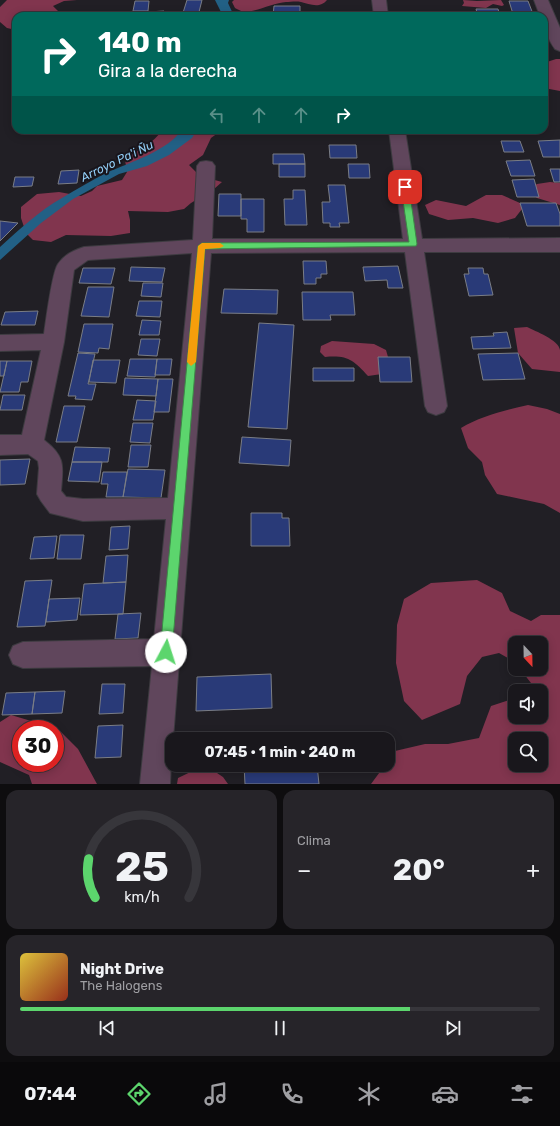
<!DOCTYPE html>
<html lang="es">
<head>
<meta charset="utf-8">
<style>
  :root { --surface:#19171c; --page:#262429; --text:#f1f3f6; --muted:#9f9fa3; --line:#37363b; --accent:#5cd56d }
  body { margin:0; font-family:Rubik,sans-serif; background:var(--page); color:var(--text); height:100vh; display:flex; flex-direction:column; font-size:15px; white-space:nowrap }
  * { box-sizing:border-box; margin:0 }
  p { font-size:13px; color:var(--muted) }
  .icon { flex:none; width:22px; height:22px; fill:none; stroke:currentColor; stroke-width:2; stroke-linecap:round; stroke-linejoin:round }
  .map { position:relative; height:784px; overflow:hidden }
  .details { display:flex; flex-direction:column; gap:6px; padding:6px; background:#0e0d0f; flex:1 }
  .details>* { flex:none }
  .banner { position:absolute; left:12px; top:12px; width:536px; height:122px; border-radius:12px; box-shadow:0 2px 10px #0003,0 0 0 1px var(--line); background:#00695c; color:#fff; overflow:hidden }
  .needle { width:26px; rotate:158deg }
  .fabs { position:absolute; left:508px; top:636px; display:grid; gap:8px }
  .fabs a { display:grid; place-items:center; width:40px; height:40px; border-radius:8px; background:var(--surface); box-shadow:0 2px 10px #0003,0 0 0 1px var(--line); font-size:20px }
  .speed { position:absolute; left:12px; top:720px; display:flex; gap:8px; font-size:20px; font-weight:700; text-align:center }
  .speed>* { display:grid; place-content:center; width:52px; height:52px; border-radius:50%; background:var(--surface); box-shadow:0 2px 10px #0003,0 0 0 1px var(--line); line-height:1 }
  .speed .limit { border:6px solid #d22; background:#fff; color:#111 }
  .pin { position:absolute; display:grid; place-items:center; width:34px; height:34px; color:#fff; margin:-17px; border-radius:8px; box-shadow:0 2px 6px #0006 }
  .me { position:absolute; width:44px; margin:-22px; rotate:5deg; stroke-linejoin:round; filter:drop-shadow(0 0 3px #0008) }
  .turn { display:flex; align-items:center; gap:14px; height:84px; padding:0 20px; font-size:18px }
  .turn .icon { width:52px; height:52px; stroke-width:2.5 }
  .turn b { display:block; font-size:28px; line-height:34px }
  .lanes { display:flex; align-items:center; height:38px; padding:0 20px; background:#0003; justify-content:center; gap:20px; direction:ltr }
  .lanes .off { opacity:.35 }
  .big { font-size:30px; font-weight:700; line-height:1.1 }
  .details .card { flex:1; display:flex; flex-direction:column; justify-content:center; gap:6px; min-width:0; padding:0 14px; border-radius:12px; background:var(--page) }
  .details .dial { align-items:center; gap:0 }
  .dial svg { height:104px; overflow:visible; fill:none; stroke:var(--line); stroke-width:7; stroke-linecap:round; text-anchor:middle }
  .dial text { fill:var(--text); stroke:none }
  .song { display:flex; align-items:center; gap:12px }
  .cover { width:48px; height:48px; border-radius:6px; background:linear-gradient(135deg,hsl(50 70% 55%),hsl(10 70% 35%)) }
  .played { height:4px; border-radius:2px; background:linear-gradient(90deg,var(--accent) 75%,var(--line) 75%) }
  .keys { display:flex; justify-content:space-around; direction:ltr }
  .heat { display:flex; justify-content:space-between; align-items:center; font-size:22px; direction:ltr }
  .details .tiles { flex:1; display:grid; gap:6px; grid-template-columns:1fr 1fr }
  .card:last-child { grid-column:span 2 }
  .trip { position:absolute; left:165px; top:732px; width:230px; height:40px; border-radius:12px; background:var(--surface); box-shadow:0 2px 10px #0003,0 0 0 1px var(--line); font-weight:700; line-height:40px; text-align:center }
  .menu { display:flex; height:64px; justify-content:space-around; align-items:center; background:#0a090b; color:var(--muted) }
  .menu .icon { width:28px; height:28px }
  .menu .on { color:var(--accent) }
  .menu b { font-size:18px; color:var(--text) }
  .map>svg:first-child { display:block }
  .forest { fill:#81354e; fill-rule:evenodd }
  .water { fill:#226085 }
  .building { fill:#293a78; stroke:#7a7d85 }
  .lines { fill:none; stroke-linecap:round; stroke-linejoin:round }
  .street-casing { stroke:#3d3b40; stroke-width:2 }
  .street { fill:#60465c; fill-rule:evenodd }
  .route { fill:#5cd56d; stroke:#3c8a47 }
  .slow { fill:#f59e0b }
  .labels { text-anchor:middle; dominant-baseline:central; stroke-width:4; stroke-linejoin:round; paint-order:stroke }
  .water-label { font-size:12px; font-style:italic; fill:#92cdf5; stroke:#18151c }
</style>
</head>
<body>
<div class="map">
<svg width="560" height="784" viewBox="0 0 560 784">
  <rect width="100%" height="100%" fill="#211f25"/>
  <path class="forest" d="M7 0H77L64 1 53 6 58 11 59 16H16V30L7 28 0 22V7Z
    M234 0H327C320 9 309 4 301 2 296 1 290 2 286 2 273 3 253 13 243 12 241 11 237 9 235 8L232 2Z
    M463 0 477 1 501 0 504 5 502 6 493 4 486 8 462 6 464 3Z
    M556 59H560V91L544 88V63Z
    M162 130H222L211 138 203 155 189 165 200 176 222 182 214 189 191 203 184 209 168 212 128 211 130 220V233L111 236 66 235 51 242 33 240 26 233 21 218V207L37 194 59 192 81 196 92 191 97 186 122 180 127 172 125 160C137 149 154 144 162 130Z
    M550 182 560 183V205L537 198 531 193 532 187 537 184Z
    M486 195H502L520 203 522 209 515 218 498 223 473 218 448 220 429 214 425 205 436 200 466 206Z
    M527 327C535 331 559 340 560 350 560 357 560 365 560 372L532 369 518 353 514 328Z
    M332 341 374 344 386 350 388 357 382 374 368 376C353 360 348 355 325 357L320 352 321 346Z
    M528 405 547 409 560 414V513L544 504 497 494 485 475 482 462 468 448 461 428C481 416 506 410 528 405Z
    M477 580 502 593 510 611 531 621 541 615H560V784H371L385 765H388V761L395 751 425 744H448L479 738 491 706 515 698V717H541V691H525L531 683 520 669H541V643H515V662L499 653 482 657 467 676 460 704 422 720 404 701 396 663 397 625 404 599 431 583ZM515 739H541V765H515Z
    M11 715 58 729 78 749 97 784H32L29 775 0 762V722ZM21 729H55V763H21Z
    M205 765 223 777 228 784H177L178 778Z"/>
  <path class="water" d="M215 0H229L228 3 234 16H223Z
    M181 130H197L192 138 169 155 147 166 119 174 73 199 41 223 0 260V247C20 229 39 211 62 198 77 189 92 180 108 172 127 164 171 149 181 130Z"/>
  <path class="building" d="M187 0H202L198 16H182Z
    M135 1H149L148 11H133Z
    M509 1H528L533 14H513Z
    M274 6H300V16H273Z
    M476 9H498L500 16H478Z
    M164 11 165 16H149L148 12Z
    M560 140V157H543L538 141Z
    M501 141H520L524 152H504Z
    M329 145H356L357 158H330Z
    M273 154H304L305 164H273Z
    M530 160 535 176H511L506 161Z
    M279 164H305V177H279Z
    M348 164H369L370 178H349Z
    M550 169H560V182H554Z
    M79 170 77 183 58 184 61 171Z
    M15 177H34L32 186 13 187Z
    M534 179 539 197H517L512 180Z
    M328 185H345L349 223H339L340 227H330V223H323L322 202H330Z
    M293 190H305L307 225H285L284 199H293Z
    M219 194H241V216H218Z
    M241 199H264V232H247V219H241Z
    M520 203H556L560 214V226H527Z
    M0 221 18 223 0 241Z
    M303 261H326L327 274H321V278H316V284H304Z
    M398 266 403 288H388L387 280 365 281 363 267Z
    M131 267 165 268 162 282 129 281Z
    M83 268H115L111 284 79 283Z
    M468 268H483L484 274H488L493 295 469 296 464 274H469Z
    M143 283H163L161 297 141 296Z
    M88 287H114L109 317 81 316Z
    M224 289 278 290 277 314 221 313Z
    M302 292H353L355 315H330L331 320H303Z
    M139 301H162L160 317 136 316Z
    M38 311 35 325H1L5 312Z
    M142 320 161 321 159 335H139Z
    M259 323 294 325 287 429 248 427Z
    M84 324H113L109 349 99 348 98 353 78 352Z
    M507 332 511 348 473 349 471 337 494 336 493 333Z
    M141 339H160L157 356 138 355Z
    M78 353 95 354 88 384H96L92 400 75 399 76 396H68Z
    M518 353 525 379 483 380 478 354Z
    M378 357H410L412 382H380Z
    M130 359H157L155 377 127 376Z
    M157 359H172L170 375H155Z
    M93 360H120L116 383 89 382Z
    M0 361H7L4 376H0Z
    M7 361H32L28 382H21L19 392H0Z
    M313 368H354V381H313Z
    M125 378 158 379 156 396 123 395Z
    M158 379H173L169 412H154Z
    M3 395H25L22 410H0Z
    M137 400 156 401 153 420H133Z
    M64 406H85L77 442H56Z
    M133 423H153L150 443 130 442Z
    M242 437 291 440 289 466 239 463Z
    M131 445H151L148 467H128Z
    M75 447 110 448 108 462H72Z
    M30 459 25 484 0 485V460Z
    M72 462H102L99 482 68 481Z
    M128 469 165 470 161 498 123 497Z
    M103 472H127L123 497H106L108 484H101Z
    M251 513H282V518H289L290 546H251Z
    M130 526 128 549 109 550 111 527Z
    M60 535H84L81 559H57Z
    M57 536 54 558 30 559 34 537Z
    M128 555 126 582 103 583 106 556Z
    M52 580 45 626 17 627 25 581Z
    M126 582 123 614 80 615 84 584Z
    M80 598 77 620 46 622 49 599Z
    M141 613 138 638 115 639 118 614Z
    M271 674 272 708 196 711 197 677Z
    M102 684H125L123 713 99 714Z
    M65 691 62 713 32 714 35 692Z
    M35 692 32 714 2 715 6 693Z
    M123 725 121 757 95 758 98 726Z
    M244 765H317L319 784H245Z"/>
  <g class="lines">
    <defs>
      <path id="street" d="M372 0H386L388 16H374Z
        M534 0H548L560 28V51L555 49C548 40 544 27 544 16H540Z
        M389 130H405L422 239 560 238V252H424L447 406 444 412 436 415 428 412 425 406 405 252 211 253 173 739H172L170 784H140L152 666 23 668 13 664 9 655 13 646 23 642 154 639 166 519 83 521 50 513 41 501 37 494 39 468 38 461 28 454 0 455V435H22L41 350 0 351V335L44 334C46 321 52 272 58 264 64 255 74 250 84 247L193 240 197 166 200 162 206 161 212 162 215 166 212 239H403ZM192 253 168 498 83 499 66 497 61 491C63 466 66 457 44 440L64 342 74 270 88 260Z"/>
    </defs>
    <use href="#street" class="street-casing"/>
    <use href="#street" class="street"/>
  </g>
  <path class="route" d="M405 185 409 187 417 244 416 246 205 249 172 652 170 655 166 657 162 655 160 652 198 246 202 243 409 242 401 187Z"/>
  <path class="slow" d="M202 243H220L224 246 220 248 205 249 196 362 191 366 187 362 198 246Z"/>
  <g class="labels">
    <g class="water-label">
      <text transform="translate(117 161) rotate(-26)">Arroyo Pa'i Ñu</text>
    </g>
  </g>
</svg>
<div class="fabs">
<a><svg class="needle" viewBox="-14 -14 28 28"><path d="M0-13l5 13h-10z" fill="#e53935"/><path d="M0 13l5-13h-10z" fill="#9f9fa3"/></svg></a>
<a><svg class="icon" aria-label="sound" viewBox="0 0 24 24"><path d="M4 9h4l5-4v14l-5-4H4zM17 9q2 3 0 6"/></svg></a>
<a><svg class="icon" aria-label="search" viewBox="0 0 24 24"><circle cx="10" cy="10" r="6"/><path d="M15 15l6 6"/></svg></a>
</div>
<div class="speed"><div class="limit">30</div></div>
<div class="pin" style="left:405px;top:187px;background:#d93025"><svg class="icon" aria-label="arrive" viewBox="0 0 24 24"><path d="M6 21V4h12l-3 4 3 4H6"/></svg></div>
<svg class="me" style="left:166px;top:652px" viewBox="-20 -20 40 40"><circle r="19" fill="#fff"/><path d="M0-13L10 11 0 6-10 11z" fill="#5cd56d"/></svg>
<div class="trip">07:45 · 1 min · 240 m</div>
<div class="banner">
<div class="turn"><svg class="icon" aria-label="right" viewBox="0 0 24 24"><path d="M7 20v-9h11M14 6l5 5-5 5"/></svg><div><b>140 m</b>Gira a la derecha</div></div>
<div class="lanes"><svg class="icon off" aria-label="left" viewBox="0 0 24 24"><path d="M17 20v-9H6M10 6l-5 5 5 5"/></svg><svg class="icon off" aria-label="ahead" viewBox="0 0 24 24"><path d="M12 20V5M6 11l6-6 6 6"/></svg><svg class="icon off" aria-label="ahead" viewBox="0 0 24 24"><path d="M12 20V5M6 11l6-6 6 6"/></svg><svg class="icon" aria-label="right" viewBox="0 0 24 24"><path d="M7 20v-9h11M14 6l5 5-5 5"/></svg></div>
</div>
</div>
<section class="details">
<div class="tiles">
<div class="card dial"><svg viewBox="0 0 100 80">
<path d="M14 69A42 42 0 1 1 86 69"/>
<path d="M14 69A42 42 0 0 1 9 39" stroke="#5cd56d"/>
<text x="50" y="56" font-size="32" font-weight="700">25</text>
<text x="50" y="72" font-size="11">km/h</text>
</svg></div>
<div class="card"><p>Clima</p>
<div class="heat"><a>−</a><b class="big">20°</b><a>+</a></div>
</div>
<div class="card">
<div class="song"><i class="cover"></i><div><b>Night Drive</b><p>The Halogens</p></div></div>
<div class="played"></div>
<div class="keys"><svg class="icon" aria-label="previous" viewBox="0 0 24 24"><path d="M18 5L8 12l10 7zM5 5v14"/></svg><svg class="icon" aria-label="pause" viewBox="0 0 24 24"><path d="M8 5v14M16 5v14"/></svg><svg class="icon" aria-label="next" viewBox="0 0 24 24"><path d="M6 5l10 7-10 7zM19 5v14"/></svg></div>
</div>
</div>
</section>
<nav class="menu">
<b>07:44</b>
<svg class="icon on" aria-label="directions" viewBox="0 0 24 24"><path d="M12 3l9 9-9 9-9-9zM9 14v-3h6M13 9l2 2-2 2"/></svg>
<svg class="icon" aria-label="music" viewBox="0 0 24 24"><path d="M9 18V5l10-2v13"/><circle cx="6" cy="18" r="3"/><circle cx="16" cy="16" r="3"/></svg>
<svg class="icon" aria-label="phone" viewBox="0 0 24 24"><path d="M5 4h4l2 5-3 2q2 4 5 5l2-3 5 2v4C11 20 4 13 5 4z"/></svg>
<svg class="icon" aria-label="climate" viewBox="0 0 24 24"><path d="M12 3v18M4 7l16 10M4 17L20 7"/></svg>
<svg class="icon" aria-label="car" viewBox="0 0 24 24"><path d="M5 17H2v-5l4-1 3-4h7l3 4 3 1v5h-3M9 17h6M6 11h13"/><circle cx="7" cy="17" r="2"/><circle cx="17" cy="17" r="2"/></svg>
<svg class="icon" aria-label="filters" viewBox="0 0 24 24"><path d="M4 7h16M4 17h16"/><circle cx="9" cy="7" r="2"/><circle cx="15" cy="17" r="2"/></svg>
</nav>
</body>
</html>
